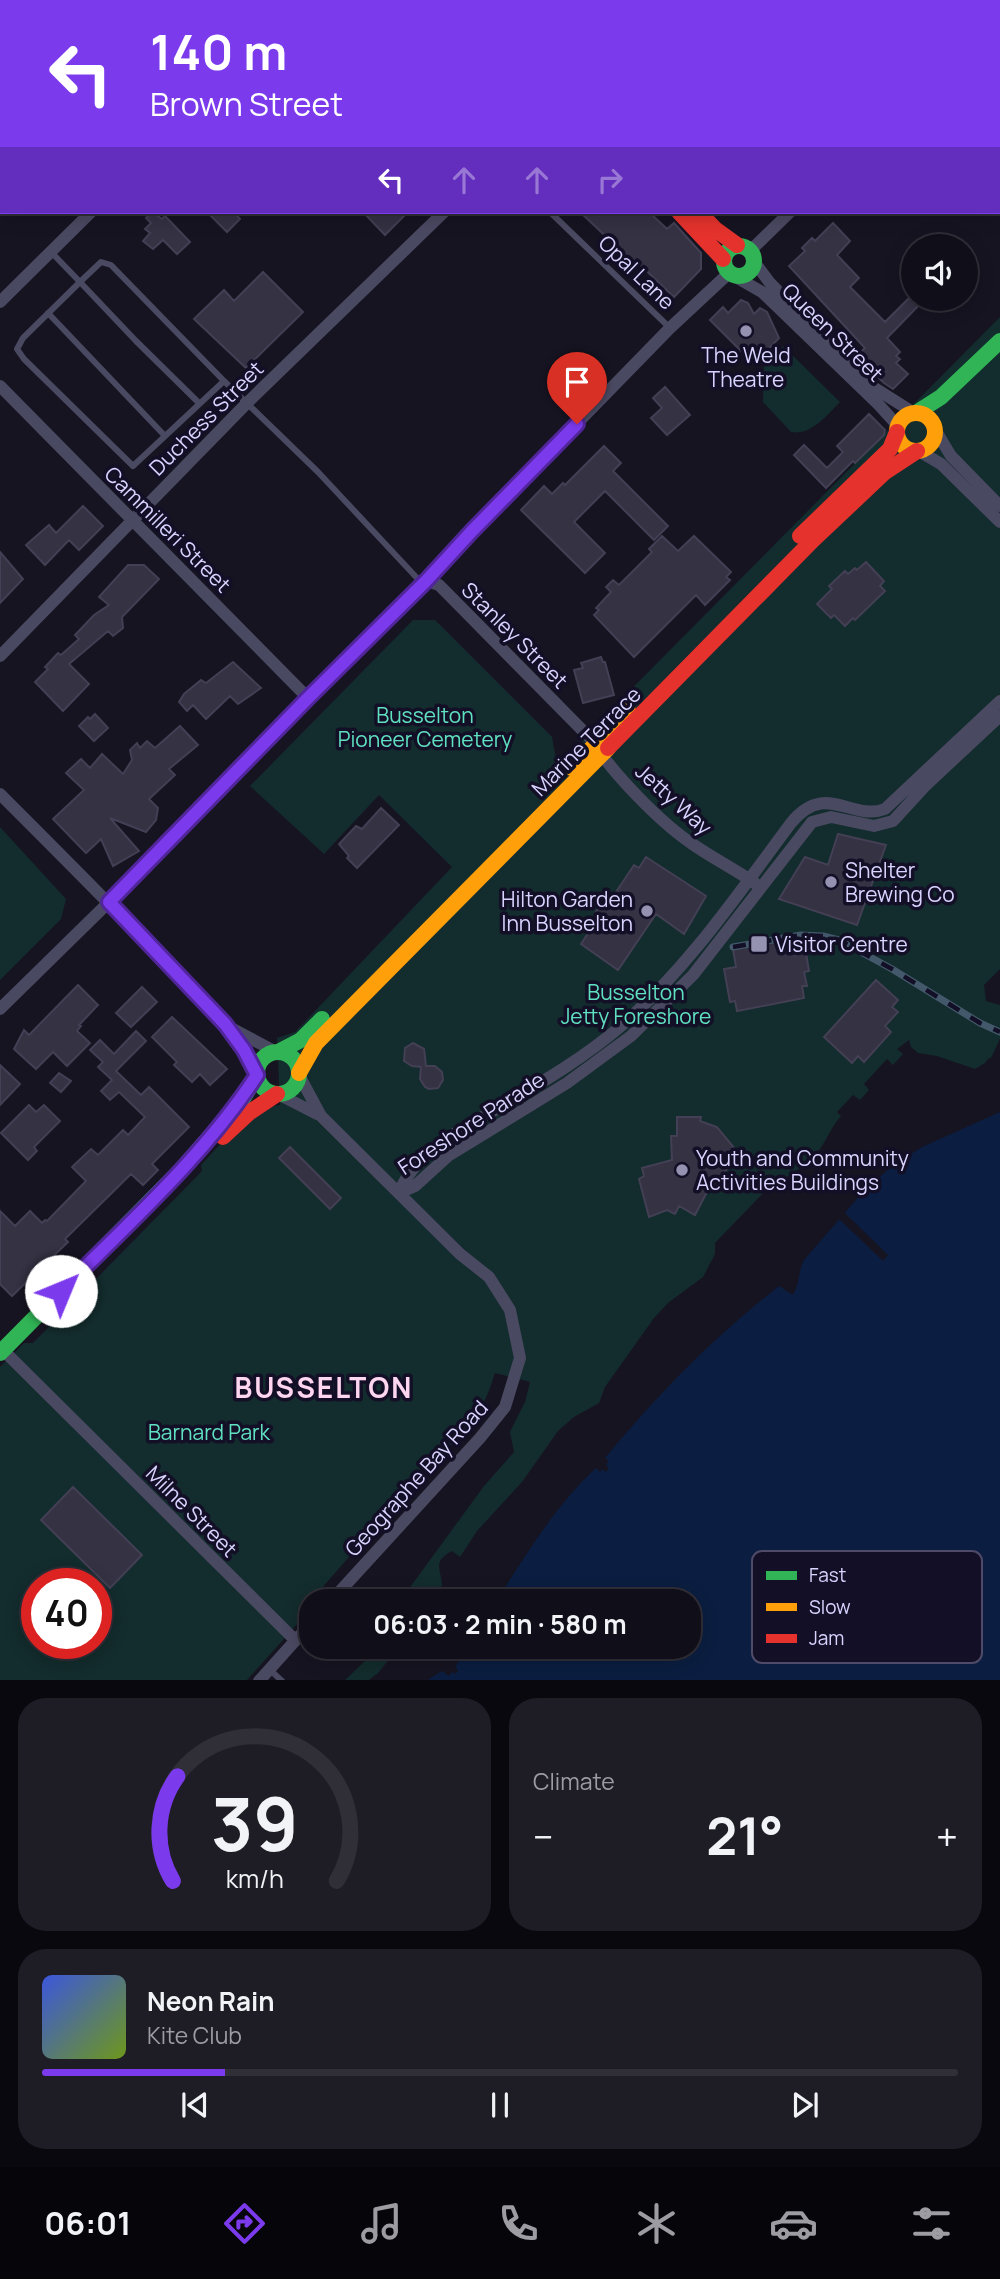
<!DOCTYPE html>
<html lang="en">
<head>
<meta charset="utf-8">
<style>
  :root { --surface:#100f19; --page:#1e1d26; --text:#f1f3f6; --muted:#9c9ca2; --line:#302f38; --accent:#7c3aed }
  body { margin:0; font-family:Manrope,sans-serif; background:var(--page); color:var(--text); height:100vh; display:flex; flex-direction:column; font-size:26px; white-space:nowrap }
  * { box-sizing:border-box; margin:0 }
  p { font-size:23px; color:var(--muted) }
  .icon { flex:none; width:38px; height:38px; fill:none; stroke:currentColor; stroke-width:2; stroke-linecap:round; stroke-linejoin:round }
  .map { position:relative; height:1680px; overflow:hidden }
  .details { display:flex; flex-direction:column; gap:18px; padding:18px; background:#09080e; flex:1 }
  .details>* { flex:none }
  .top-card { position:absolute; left:0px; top:0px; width:1001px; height:214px; box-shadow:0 4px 18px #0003,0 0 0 2px var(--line); background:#7c3aed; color:#fff; overflow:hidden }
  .fabs { position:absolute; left:901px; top:234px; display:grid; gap:14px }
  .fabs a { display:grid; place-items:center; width:77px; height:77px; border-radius:50%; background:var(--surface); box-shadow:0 4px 18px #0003,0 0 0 2px var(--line); font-size:35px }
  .speed { position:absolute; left:21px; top:1568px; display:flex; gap:14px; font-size:35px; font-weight:700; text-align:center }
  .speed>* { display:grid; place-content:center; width:91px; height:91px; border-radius:50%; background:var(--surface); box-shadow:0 4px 18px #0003,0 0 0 2px var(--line); line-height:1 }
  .speed .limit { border:10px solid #d22; background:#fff; color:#111 }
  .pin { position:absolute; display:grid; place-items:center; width:60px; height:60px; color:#fff; margin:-72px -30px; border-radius:50% 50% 50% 0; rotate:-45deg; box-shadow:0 0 7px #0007 }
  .pin .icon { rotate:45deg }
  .me { position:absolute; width:77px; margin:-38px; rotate:45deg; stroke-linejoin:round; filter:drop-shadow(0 0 5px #0008) }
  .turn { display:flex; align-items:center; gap:24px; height:147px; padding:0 35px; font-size:32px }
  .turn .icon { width:91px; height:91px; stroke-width:2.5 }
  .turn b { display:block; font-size:49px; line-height:60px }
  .lanes { display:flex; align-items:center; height:66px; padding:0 35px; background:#0003; justify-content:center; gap:35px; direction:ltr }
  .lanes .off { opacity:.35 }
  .big { font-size:52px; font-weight:700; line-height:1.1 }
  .details .tile { flex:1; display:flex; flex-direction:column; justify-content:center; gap:10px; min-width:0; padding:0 24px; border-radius:28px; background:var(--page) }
  .details .dial { align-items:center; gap:0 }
  .dial svg { height:182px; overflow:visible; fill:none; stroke:var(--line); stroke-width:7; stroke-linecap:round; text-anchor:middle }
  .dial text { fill:var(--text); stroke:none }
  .song { display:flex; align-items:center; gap:21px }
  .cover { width:84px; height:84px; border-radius:10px; background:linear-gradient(135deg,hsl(230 70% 55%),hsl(80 70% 35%)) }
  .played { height:7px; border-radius:4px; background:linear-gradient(90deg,var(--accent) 20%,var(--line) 20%) }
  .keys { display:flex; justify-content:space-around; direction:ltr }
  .heat { display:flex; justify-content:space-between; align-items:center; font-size:38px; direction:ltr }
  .details .tiles { flex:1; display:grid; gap:18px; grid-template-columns:1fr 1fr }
  .tile:last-child { grid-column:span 2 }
  .trip { position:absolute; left:299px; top:1589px; width:402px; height:70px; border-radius:28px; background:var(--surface); box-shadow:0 4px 18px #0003,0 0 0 2px var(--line); font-weight:700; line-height:70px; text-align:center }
  .dock { display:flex; height:112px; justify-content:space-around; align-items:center; background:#06060a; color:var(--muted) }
  .dock .icon { width:49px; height:49px }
  .dock .active { color:var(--accent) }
  .dock b { font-size:32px; color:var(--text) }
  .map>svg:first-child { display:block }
  .green { fill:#132c2d; fill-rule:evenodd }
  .water { fill:#0b1e41 }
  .pier { fill:#161421 }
  .building { fill:#343243; stroke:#433f54; stroke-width:2 }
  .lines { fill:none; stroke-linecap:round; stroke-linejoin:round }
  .lane { stroke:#4a4962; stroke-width:6 }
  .street { stroke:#4a4962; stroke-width:12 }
  .fast { stroke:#30b455; stroke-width:16 }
  .slow { stroke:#ff9f0a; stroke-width:16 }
  .jam { stroke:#e5322d; stroke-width:16 }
  .rail-casing { stroke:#43596b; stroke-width:7 }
  .rail { stroke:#130f26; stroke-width:4.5; stroke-dasharray:13; stroke-linecap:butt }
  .route-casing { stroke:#51269a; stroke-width:18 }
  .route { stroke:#7c3aed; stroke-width:12 }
  .poi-dot { fill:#9591b1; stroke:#130f26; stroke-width:2.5 }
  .labels { text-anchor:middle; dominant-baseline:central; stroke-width:7; stroke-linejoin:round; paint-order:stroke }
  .street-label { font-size:21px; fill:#d9d4ff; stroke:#130f26 }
  .poi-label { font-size:21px; fill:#d9d4ff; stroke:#130f26; text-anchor:start }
  .park-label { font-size:21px; fill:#5fe0c0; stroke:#130f26 }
  .district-label { font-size:28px; font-weight:bold; letter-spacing:2px; fill:#ffd6f0; stroke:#130f26 }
  .key { fill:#130f26; stroke:#4e4a67; stroke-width:2 }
  .key-label { font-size:19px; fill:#d9d4ff }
</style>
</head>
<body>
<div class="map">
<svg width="1000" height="1681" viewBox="0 0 1000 1681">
  <rect width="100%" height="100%" fill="#161421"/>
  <path class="green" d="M1000 317V969L984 985 986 1001 1000 1005V1039L991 1058H989L985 1063 975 1069 937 1056 918 1053 911 1047 909 1040 897 1049 903 1054 893 1065 887 1059 864 1084 869 1090 860 1100 853 1095 837 1112 841 1116C830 1128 826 1143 816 1154 804 1168 789 1173 777 1186H770L715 1243V1254L703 1277 668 1303 654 1318 605 1387 599 1403 574 1417 558 1431 522 1482 477 1531 460 1557 452 1551C432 1562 441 1568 442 1585L433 1601H400L484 1486 514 1452 510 1432 525 1402 530 1382 495 1373C486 1404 468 1438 439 1453L316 1595 309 1611 247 1680 0 1681V1367L24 1343H33L202 1171 201 1165C222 1143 247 1109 280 1105L277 1038 295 1032 452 867 379 795 324 854 250 786 413 620H435L552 737 557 764ZM37 1584H96V1643H37Z
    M783 346 840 402C827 415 811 436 791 432L763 402 764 363Z
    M0 827 66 899 61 919 0 980Z
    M368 1647H399L378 1673 369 1680H345L368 1658Z"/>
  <path class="water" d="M1000 1112V1680L426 1681 442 1671 449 1676 452 1672 456 1674 458 1670 455 1667 468 1647H690V1601H496C527 1554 554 1507 596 1468L600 1472 602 1469 606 1472 609 1468 606 1465 609 1461 605 1458C661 1391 711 1340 779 1286L793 1295C800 1283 798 1272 804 1260L863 1192 892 1166 922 1147Z"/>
  <path class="pier" d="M842 1210 888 1255 883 1261 837 1217Z"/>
  <path class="building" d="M152 212 162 219 165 216 190 242 177 254 163 240 153 249 143 241 150 233 145 229 151 223 146 218Z
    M207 212H234L240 219 227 232Z
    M363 212H408L385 235Z
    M580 212H649L667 229 674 223 701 253V269L674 297 636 261 634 263Z
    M833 223 850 241 837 255 859 278 850 287 885 322 908 299H925L887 338 900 352 896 356 900 359 896 363 908 374 893 389 884 383 856 356 865 348 789 266 805 251 802 248 812 238 815 241Z
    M263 272 303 312 246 368 194 319 224 290 234 301Z
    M741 300 748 303 754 314 760 308 767 312 779 338 754 364 710 320 723 307 728 313Z
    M665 387 690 415 667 435 651 418 662 408 653 398Z
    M869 414 885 430 884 435 855 463 853 461 826 488 794 455 804 445 827 468 843 452 837 446Z
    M604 446 621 463 613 471 668 526 654 540 605 491 574 522 605 553 585 573 521 510 544 486 552 494 563 483 565 485Z
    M83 506 103 526 79 550 69 540 45 565 26 545 49 525 56 533Z
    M662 536 678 551 694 536 731 572 726 577 730 580 705 605 696 595 634 657 594 615 599 610 596 608 611 592 606 587 613 580 619 585 652 552 649 549Z
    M0 552 23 579 0 603Z
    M866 562 884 581 880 586 885 591 855 620 853 618 845 626 834 615 831 618 817 604 832 589 829 586 845 571 848 574 855 568 857 570Z
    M128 565H144L159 579 122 617 123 628 113 636 108 631 69 664 89 684 63 711 35 682 48 669 45 667 58 653 61 655 79 639 75 635 94 615 109 605 99 597Z
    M601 657 603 662H605L614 695 583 703 574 670 583 668 581 663Z
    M233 662 261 688 238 704 230 696 206 719 193 705 187 711 179 702 184 694 201 680 206 683Z
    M95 714 108 728 94 741 79 726 88 717 90 719Z
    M180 726 198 745 169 769 175 775 149 799 158 808 156 820 146 832 110 818 139 851 113 866 101 839 86 853 53 819 84 790 66 773 81 759 90 768 102 754 123 774 132 760 130 750 137 743 140 748 147 741 155 748Z
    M381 808 399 825 357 868 347 858 349 856 339 844 356 826 362 829Z
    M838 834 886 845 857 925 779 899 805 857 828 865Z
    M646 857 706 896 684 934 656 914 618 970 581 944 599 917 595 913 605 898 610 901 634 865 639 868Z
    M793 938 796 955 806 953 809 971 804 972 807 986H802L804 998 737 1011 735 1001 730 1002 724 969 736 967 733 949Z
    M876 980 898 1000 892 1007 898 1012 885 1026 891 1032 864 1062 858 1056 852 1063 824 1037Z
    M78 985 98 1005 79 1025 81 1026 77 1031 90 1043 67 1066 53 1052 36 1069 14 1049 24 1030 29 1035Z
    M142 987 157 1002 131 1027 116 1013Z
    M172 1017 227 1069 210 1085 200 1074 192 1082 174 1065 177 1062 152 1037Z
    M136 1031 146 1041 116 1071 141 1095 149 1087 189 1127 152 1164 158 1170 143 1185 131 1174 65 1239 68 1242 12 1296 0 1284V1211L15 1226 30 1211 42 1223 45 1220 47 1221 86 1181 72 1167 91 1149 98 1155 123 1130 128 1135 145 1117 119 1092 110 1100 101 1091 112 1080 98 1067 103 1062 90 1050 100 1040 114 1054Z
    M413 1043 424 1049 426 1066H435L442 1072 443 1080 438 1088 429 1089 425 1087 420 1079 421 1067 412 1066 404 1061 405 1048Z
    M0 1065 20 1084 0 1105Z
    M59 1073 71 1081 61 1092 50 1083Z
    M29 1105 36 1112 44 1105 60 1121 34 1147 37 1151 28 1160 1 1133Z
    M677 1117H701L700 1121 717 1127 740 1155 708 1190 695 1215 679 1206 675 1214 667 1210 649 1217 639 1179 644 1176 642 1168 672 1160 671 1136H677Z
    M290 1147 341 1198 330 1209 279 1158Z
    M73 1487 142 1555 110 1588 41 1520Z"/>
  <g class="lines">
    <path class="lane" d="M550 212 670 328
      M51 252 80 282 101 262 111 265 224 381 318 472 417 578 427 581
      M48 313 165 436
      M199 403 136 341 80 282 23 338 17 349 24 359 133 466 224 381
      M269 1669 282 1681"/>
    <path class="street" d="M304 2 306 0
      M652 2 654 0
      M999 2H1000
      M751 250 790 212
      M755 263 770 283 873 387 914 413
      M734 276 762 292 879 405 898 426
      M0 302 91 212
      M0 386 308 698
      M936 431 951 456 1000 506
      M919 451 941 464 1000 522
      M427 581 439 585 444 590 592 740C611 772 660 822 691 843 712 858 735 869 756 884
      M0 656 247 403 444 212
      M0 794C53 847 106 900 158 954 194 992 232 1027 257 1073
      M0 1009 109 902 308 698 427 581 472 531 670 328 729 273
      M231 1028 276 1052
      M299 1075 321 1116 460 1254 489 1277 510 1310 520 1358 505 1407 480 1438 331 1601
      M278 1094 317 1114
      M399 1193C416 1149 468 1126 507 1103 546 1080 586 1056 621 1026 688 968 738 894 791 823 826 780 851 822 885 809L1000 701
      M399 1193 415 1186 448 1156 567 1083 631 1036 693 975 812 822 831 817 874 826 893 821 926 785 1000 716
      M3 1350 295 1640
      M259 1681 312 1622"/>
    <path class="fast" d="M724 261a15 15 0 1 1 30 0a15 15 0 1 1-30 0Z
      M916 413 941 397 1000 341
      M278 1052 301 1040 322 1019
      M257 1073a21 21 0 1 1 42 0a21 21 0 1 1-42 0Z
      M0 1353 179 1172 242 1100 257 1075"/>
    <path class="slow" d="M897 432a19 19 0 1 1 38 0a19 19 0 1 1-38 0Z
      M572 768 628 711
      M299 1073 316 1043 608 748"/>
    <path class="jam" d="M480 0 482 2
      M679 212 723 259
      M699 212 715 229 737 245
      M800 536 890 449 897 432
      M608 748 813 540 885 472 917 451
      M223 1137 250 1112 277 1094"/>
    <defs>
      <path id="rail" d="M733 947 801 935 823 936 839 940 892 969 980 1023 1000 1032"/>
    </defs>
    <use href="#rail" class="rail-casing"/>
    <use href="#rail" class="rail"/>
  </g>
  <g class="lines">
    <defs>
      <path id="route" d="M61 1291C129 1223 204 1156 257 1075L244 1050 225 1024 109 902 308 698 426 581 472 531 577 424"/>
    </defs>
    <use href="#route" class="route-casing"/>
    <use href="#route" class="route"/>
  </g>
  <g class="poi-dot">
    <circle cx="746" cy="331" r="7"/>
    <circle cx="831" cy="882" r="7"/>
    <circle cx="647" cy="911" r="7"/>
    <rect x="750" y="935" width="18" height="18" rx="3.5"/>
    <circle cx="682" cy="1170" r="7"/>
  </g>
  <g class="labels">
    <g class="street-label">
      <text transform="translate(637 272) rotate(44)">Opal Lane</text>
      <text transform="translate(833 332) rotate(44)">Queen Street</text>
      <text transform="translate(206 418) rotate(-45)">Duchess Street</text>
      <text transform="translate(168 529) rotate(45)">Cammilleri Street</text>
      <text transform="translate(515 635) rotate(45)">Stanley Street</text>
      <text transform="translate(586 741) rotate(-45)">Marine Terrace</text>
      <text transform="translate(674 799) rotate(42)">Jetty Way</text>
      <text transform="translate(471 1123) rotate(-33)">Foreshore Parade</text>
      <text transform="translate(416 1478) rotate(-48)">Geographe Bay Road</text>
      <text transform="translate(192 1511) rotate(45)">Milne Street</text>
    </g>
    <g class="poi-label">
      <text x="746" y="355" text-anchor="middle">The Weld<tspan x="746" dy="24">Theatre</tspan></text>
      <text x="845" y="870">Shelter<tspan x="845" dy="24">Brewing Co</tspan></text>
      <text x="633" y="899" text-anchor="end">Hilton Garden<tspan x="633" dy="24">Inn Busselton</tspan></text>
      <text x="775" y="944">Visitor Centre</text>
      <text x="696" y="1158">Youth and Community<tspan x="696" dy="24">Activities Buildings</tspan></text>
    </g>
    <g class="park-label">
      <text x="425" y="715">Busselton<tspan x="425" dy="24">Pioneer Cemetery</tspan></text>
      <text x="636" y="992">Busselton<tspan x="636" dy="24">Jetty Foreshore</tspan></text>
      <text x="209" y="1432">Barnard Park</text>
    </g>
    <g class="district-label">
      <text x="324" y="1387">BUSSELTON</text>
    </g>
  </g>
  <rect x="752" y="1551" width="230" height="112" rx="10" class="key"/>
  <rect x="766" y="1571" width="31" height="9" fill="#30b455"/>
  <rect x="766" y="1603" width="31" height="8" fill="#ff9f0a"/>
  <rect x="766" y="1634" width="31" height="9" fill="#e5322d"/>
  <g class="key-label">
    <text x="809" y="1582">Fast</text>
    <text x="809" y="1614">Slow</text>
    <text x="809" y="1645">Jam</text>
  </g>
</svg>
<div class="fabs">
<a><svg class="icon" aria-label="sound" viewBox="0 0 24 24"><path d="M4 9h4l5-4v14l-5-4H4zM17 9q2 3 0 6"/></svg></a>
</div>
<div class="speed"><div class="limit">40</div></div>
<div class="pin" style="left:577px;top:424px;background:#d93025"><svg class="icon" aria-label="arrive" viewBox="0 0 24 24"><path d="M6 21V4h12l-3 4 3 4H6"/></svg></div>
<svg class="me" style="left:61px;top:1291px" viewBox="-20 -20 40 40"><circle r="19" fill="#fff"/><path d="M0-13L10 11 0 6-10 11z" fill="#7c3aed"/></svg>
<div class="trip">06:03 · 2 min · 580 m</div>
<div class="top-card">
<div class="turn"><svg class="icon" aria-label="left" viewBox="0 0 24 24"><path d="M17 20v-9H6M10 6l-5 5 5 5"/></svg><div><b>140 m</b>Brown Street</div></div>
<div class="lanes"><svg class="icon" aria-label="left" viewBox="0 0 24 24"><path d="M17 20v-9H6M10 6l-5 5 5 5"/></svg><svg class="icon off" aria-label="ahead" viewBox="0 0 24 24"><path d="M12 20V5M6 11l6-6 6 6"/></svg><svg class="icon off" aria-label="ahead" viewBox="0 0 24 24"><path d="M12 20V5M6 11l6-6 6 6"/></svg><svg class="icon off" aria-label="right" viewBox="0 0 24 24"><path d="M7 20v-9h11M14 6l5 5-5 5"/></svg></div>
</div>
</div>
<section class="details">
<div class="tiles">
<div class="tile dial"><svg viewBox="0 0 100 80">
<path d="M14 69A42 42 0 1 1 86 69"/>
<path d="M14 69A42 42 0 0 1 16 23" stroke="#7c3aed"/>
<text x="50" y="56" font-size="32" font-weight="700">39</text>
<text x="50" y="72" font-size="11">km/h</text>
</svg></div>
<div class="tile"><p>Climate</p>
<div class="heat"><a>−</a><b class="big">21°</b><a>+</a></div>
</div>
<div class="tile">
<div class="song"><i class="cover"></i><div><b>Neon Rain</b><p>Kite Club</p></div></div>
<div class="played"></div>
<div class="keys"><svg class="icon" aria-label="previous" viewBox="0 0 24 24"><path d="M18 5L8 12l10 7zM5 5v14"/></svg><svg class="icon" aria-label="pause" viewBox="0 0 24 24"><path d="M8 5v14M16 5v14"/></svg><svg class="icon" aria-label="next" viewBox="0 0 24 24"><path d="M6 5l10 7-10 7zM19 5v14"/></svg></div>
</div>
</div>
</section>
<nav class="dock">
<b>06:01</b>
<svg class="icon active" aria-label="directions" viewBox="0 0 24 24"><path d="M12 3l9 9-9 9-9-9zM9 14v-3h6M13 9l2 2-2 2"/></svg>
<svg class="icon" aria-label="music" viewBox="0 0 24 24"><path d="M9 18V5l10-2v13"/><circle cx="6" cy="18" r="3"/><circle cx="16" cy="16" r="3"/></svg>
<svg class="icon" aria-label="phone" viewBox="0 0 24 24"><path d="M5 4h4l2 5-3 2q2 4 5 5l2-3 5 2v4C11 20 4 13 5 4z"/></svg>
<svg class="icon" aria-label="climate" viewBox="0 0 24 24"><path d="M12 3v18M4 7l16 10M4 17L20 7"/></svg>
<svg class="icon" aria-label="car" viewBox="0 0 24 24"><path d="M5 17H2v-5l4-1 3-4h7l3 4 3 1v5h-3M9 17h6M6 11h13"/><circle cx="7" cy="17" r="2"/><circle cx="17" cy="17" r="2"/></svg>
<svg class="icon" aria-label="filters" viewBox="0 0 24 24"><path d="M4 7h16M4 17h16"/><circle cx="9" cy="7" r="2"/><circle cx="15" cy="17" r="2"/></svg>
</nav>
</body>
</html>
